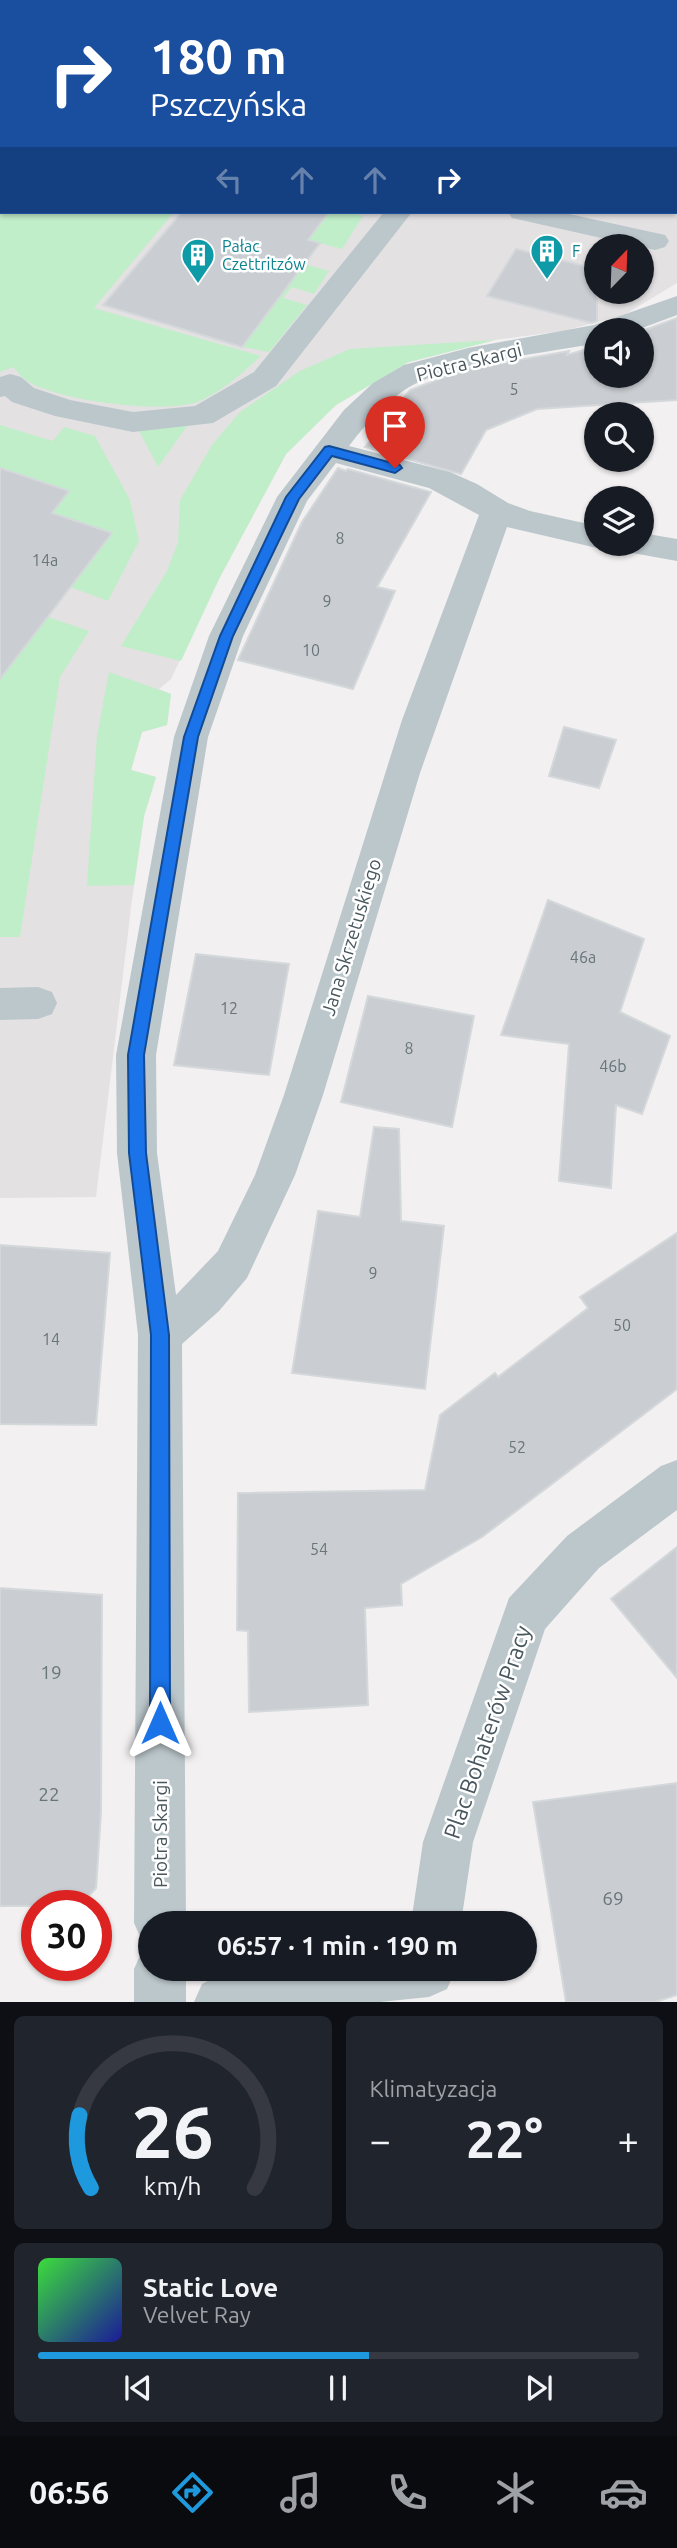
<!DOCTYPE html>
<html lang="pl">
<head>
<meta charset="utf-8">
<style>
  :root { --surface:#171b24; --page:#20242c; --text:#f1f3f6; --muted:#9ea1a6; --line:#363941; --accent:#1f99de }
  body { margin:0; font-family:Ubuntu,sans-serif; background:var(--page); color:var(--text); height:100vh; display:flex; flex-direction:column; font-size:26px; white-space:nowrap }
  * { box-sizing:border-box; margin:0 }
  p { font-size:23px; color:var(--muted) }
  .icon { flex:none; width:38px; height:38px; fill:none; stroke:currentColor; stroke-width:2; stroke-linecap:round; stroke-linejoin:round }
  .map { position:relative; height:2002px; overflow:hidden }
  .details { display:flex; flex-direction:column; gap:14px; padding:14px; background:#0d0f14; flex:1 }
  .details>* { flex:none }
  .top-card { position:absolute; left:0px; top:0px; width:677px; height:214px; box-shadow:0 2px 5px #0004; background:#1a4fa0; color:#fff; overflow:hidden }
  .needle { width:46px; rotate:23deg }
  .buttons { position:absolute; left:584px; top:234px; display:grid; gap:14px }
  .buttons a { display:grid; place-items:center; width:70px; height:70px; border-radius:50%; background:var(--surface); box-shadow:0 2px 5px #0004; font-size:35px }
  .speed { position:absolute; left:21px; top:1890px; display:flex; gap:14px; font-size:35px; font-weight:700; text-align:center }
  .speed>* { display:grid; place-content:center; width:91px; height:91px; border-radius:50%; background:var(--surface); box-shadow:0 2px 5px #0004; line-height:1 }
  .speed .limit { border:10px solid #d22; background:#fff; color:#111 }
  .pin { position:absolute; display:grid; place-items:center; width:60px; height:60px; color:#fff; margin:-72px -30px; border-radius:50% 50% 50% 0; rotate:-45deg; box-shadow:0 0 7px #0007 }
  .pin .icon { rotate:45deg }
  .me { position:absolute; width:77px; margin:-38px; rotate:0deg; stroke-linejoin:round; filter:drop-shadow(0 0 5px #0008) }
  .turn { display:flex; align-items:center; gap:24px; height:147px; padding:0 35px; font-size:32px }
  .turn .icon { width:91px; height:91px; stroke-width:2.5 }
  .turn b { display:block; font-size:49px; line-height:60px }
  .lanes { display:flex; align-items:center; height:66px; padding:0 35px; background:#0003; justify-content:center; gap:35px; direction:ltr }
  .lanes .off { opacity:.35 }
  .big { font-size:52px; font-weight:700; line-height:1.1 }
  .details .widget { flex:1; display:flex; flex-direction:column; justify-content:center; gap:10px; min-width:0; padding:0 24px; border-radius:10px; background:var(--page) }
  .details .dial { align-items:center; gap:0 }
  .dial svg { height:182px; overflow:visible; fill:none; stroke:var(--line); stroke-width:7; stroke-linecap:round; text-anchor:middle }
  .dial text { fill:var(--text); stroke:none }
  .song { display:flex; align-items:center; gap:21px }
  .cover { width:84px; height:84px; border-radius:10px; background:linear-gradient(135deg,hsl(120 70% 55%),hsl(240 70% 35%)) }
  .played { height:7px; border-radius:4px; background:linear-gradient(90deg,var(--accent) 55%,var(--line) 55%) }
  .keys { display:flex; justify-content:space-around; direction:ltr }
  .heat { display:flex; justify-content:space-between; align-items:center; font-size:38px; direction:ltr }
  .details .tiles { flex:1; display:grid; gap:14px; grid-template-columns:1fr 1fr }
  .widget:last-child { grid-column:span 2 }
  .trip { position:absolute; left:138px; top:1911px; width:399px; height:70px; border-radius:35px; background:var(--surface); box-shadow:0 2px 5px #0004; font-weight:700; line-height:70px; text-align:center }
  .tab-bar { display:flex; height:112px; justify-content:space-around; align-items:center; background:#090b0e; color:var(--muted) }
  .tab-bar .icon { width:49px; height:49px }
  .tab-bar .current { color:var(--accent) }
  .tab-bar b { font-size:32px; color:var(--text) }
  .map>svg:first-child { display:block }
  .education { fill:#e3e1e2; fill-rule:evenodd }
  .green { fill:#c0eec9 }
  .building { fill:#caced2; stroke:#d4d8db; stroke-width:2 }
  .lines { fill:none; stroke-linecap:round; stroke-linejoin:round }
  .minor { fill:#bcc7cc; fill-rule:evenodd }
  .route { fill:#1a73e8; stroke:#114b97; stroke-width:2 }
  .labels { text-anchor:middle; dominant-baseline:central; stroke-width:5; stroke-linejoin:round; paint-order:stroke }
  .far-culture-label { font-size:16px; fill:#0d838f; stroke:#fff; text-anchor:start }
  .number-label { font-size:16px; fill:#68757a }
  .street-label { font-size:19px; fill:#48575d; stroke:#fff }
  .near-number-label { font-size:19px; fill:#68757a }
  .near-street-label { font-size:23px; fill:#48575d; stroke:#fff }
</style>
</head>
<body>
<div class="map">
<svg width="677" height="2002" viewBox="0 0 677 2002">
  <rect width="100%" height="100%" fill="#f2f0f0"/>
  <path class="education" d="M0 0 460 2H2V212H676L677 41V283L624 315 563 331 495 340 409 362 336 405 286 454 219 579 171 679 159 689 171 694 167 725 142 732 131 770 156 777 144 816 132 900 96 1197 0 1198ZM597 247H642V292H597Z"/>
  <path class="green" d="M0 0H348L2 2V212H174L94 308 261 356C242 373 219 395 194 403 158 413 61 401 29 382 23 379 18 372 13 367L0 372Z
    M329 212H350L363 216 342 249 308 240Z
    M293 261 329 271 314 294 292 287 283 298 307 305 269 352 242 347 265 317 254 313Z
    M495 340 409 362 336 405 286 454 219 579 181 661 121 646 167 571 178 542 180 500 212 445 240 412 300 371 350 349Z
    M0 425 53 441 64 427 95 436 130 500 139 541 108 601 70 587 111 533 52 513 69 491 13 472 0 488Z
    M187 426 158 467 138 429Z
    M48 617 89 631 60 677 20 937H0V679Z
    M109 672 171 694 167 725 142 732 131 770 156 777 144 816 134 885 87 886 97 736Z"/>
  <path class="building" d="M182 212H329L308 240 320 243 242 347 103 305Z
    M516 249 597 269V321L592 323 487 296Z
    M677 318V400L537 409 486 430 461 474 365 447 410 390 466 369 569 351 567 355 597 346V376H642V331Z
    M0 468 69 491 52 513 112 533 0 679Z
    M338 468 346 471 348 469 431 492 377 587 395 591 353 689 238 660 302 522Z
    M564 727 616 740 599 788 549 776Z
    M548 900 644 939 620 1012 670 1036 642 1114 616 1105 611 1188 559 1181 569 1044 501 1035Z
    M196 954 289 964 269 1075 174 1065Z
    M368 996 474 1016 452 1127 341 1102Z
    M374 1127 399 1129 401 1221 444 1226 425 1389 292 1373 318 1211 360 1217Z
    M677 1233V1389L482 1537 401 1584 402 1605 365 1608 368 1705 249 1712 248 1631 237 1630 238 1493 425 1490 440 1415 495 1373 498 1377 588 1308 580 1297Z
    M0 1245 110 1253 96 1425 0 1424Z
    M677 1547V1678L611 1599Z
    M0 1588 102 1595 101 1812 96 1888 80 1906H0Z
    M677 1783V1995L655 2002H566L533 1802Z"/>
  <g class="lines">
    <path class="minor" d="M507 0H531V2H507Z
      M598 0H628L629 2H599Z
      M676 8H677V24L676 23Z
      M384 212H412L276 386 213 423 133 432 55 416 12 402 5 396 0 397V377L10 374 21 377 34 388 70 400 133 412 195 406 254 372Z
      M508 212H560L665 235 669 241 665 247 655 250 512 218Z
      M677 296V315L634 331H597V343C546 353 474 360 426 379 394 391 370 419 349 446L450 472 477 484 508 503 530 511 597 526V544H609L597 548 507 527 420 773 323 1095 295 1175 247 1278 219 1311 182 1344 186 1923H150V1945L142 1941 134 1923 138 1335 117 1153 116 1055 174 737 209 636 277 497 344 410 373 383 404 365 468 348 594 325ZM336 463 429 488 479 515 402 720 284 1095 255 1175 218 1251 176 1295 157 1153 156 1055 208 737 243 636 307 501Z
      M642 533 677 539V561L627 552 622 544H642Z
      M38 987 52 992 57 1003 52 1014 38 1019 0 1020V988Z
      M677 1460V1510L599 1568 545 1629 473 1842 461 1923H411L423 1842 509 1598 567 1536 661 1466Z
      M150 1947V1969H186V2002H134V1969L142 1951Z
      M230 1969H454L455 1971 447 1989 429 1997 380 2002H194L202 1984Z"/>
  </g>
  <path class="route" d="M329 446 400 465 402 468 395 473 332 456 299 499 233 636 198 737 144 1055 146 1153 169 1335 170 1723 167 1730 160 1733 153 1730 150 1723 151 1335 129 1153 128 1055 184 737 220 636 286 497 325 447Z"/>
  <defs>
    <symbol id="building-pin" viewBox="-11 -11 22 30"><path d="M0 17L-7.5 6A9.5 9.5 0 1 1 7.5 6Z" fill="#0f9aa8" stroke="#fff"/><path d="M-4-6H4V6H1V3H-1V6H-4ZM-2.5-4.3h1.7v1.8h-1.7ZM.8-4.3h1.7v1.8H.8ZM-2.5-1h1.7V.8h-1.7ZM.8-1h1.7V.8H.8Z" fill="#fff"/></symbol>
  </defs>
  <g fill-rule="evenodd">
    <use href="#building-pin" x="528" y="232" width="38" height="52"/>
    <use href="#building-pin" x="179" y="236" width="38" height="52"/>
  </g>
  <g class="labels">
    <g class="far-culture-label">
      <text x="222" y="246">Pałac<tspan x="222" dy="18">Czettritzów</tspan></text>
      <text x="572" y="251">F</text>
    </g>
    <g class="number-label">
      <text x="514" y="389">5</text>
      <text x="340" y="538">8</text>
      <text x="45" y="560">14a</text>
      <text x="327" y="601">9</text>
      <text x="311" y="650">10</text>
      <text x="583" y="957">46a</text>
      <text x="229" y="1008">12</text>
      <text x="409" y="1048">8</text>
      <text x="613" y="1066">46b</text>
      <text x="373" y="1273">9</text>
      <text x="622" y="1325">50</text>
      <text x="51" y="1339">14</text>
      <text x="517" y="1447">52</text>
      <text x="319" y="1549">54</text>
    </g>
    <g class="street-label">
      <text transform="translate(469 362) rotate(-14)">Piotra Skargi</text>
      <text transform="translate(351 937) rotate(-73)">Jana Skrzetuskiego</text>
      <text transform="translate(160 1834) rotate(-90)">Piotra Skargi</text>
    </g>
    <g class="near-number-label">
      <text x="51" y="1672">19</text>
      <text x="49" y="1794">22</text>
      <text x="613" y="1898">69</text>
    </g>
    <g class="near-street-label">
      <text transform="translate(487 1732) rotate(-71)">Plac Bohaterów Pracy</text>
    </g>
  </g>
</svg>
<div class="buttons">
<a><svg class="needle" viewBox="-14 -14 28 28"><path d="M0-13l5 13h-10z" fill="#e53935"/><path d="M0 13l5-13h-10z" fill="#9ea1a6"/></svg></a>
<a><svg class="icon" aria-label="sound" viewBox="0 0 24 24"><path d="M4 9h4l5-4v14l-5-4H4zM17 9q2 3 0 6"/></svg></a>
<a><svg class="icon" aria-label="search" viewBox="0 0 24 24"><circle cx="10" cy="10" r="6"/><path d="M15 15l6 6"/></svg></a>
<a><svg class="icon" aria-label="layers" viewBox="0 0 24 24"><path d="M12 4l9 5-9 5-9-5zM3 14l9 5 9-5"/></svg></a>
</div>
<div class="speed"><div class="limit">30</div></div>
<div class="pin" style="left:395px;top:468px;background:#d93025"><svg class="icon" aria-label="arrive" viewBox="0 0 24 24"><path d="M6 21V4h12l-3 4 3 4H6"/></svg></div>
<svg class="me" style="left:160px;top:1723px" viewBox="-20 -20 40 40"><path d="M0-17L14 15 0 8-14 15z" fill="#1a73e8" stroke="#fff" stroke-width="4"/></svg>
<div class="trip">06:57 · 1 min · 190 m</div>
<div class="top-card">
<div class="turn"><svg class="icon" aria-label="right" viewBox="0 0 24 24"><path d="M7 20v-9h11M14 6l5 5-5 5"/></svg><div><b>180 m</b>Pszczyńska</div></div>
<div class="lanes"><svg class="icon off" aria-label="left" viewBox="0 0 24 24"><path d="M17 20v-9H6M10 6l-5 5 5 5"/></svg><svg class="icon off" aria-label="ahead" viewBox="0 0 24 24"><path d="M12 20V5M6 11l6-6 6 6"/></svg><svg class="icon off" aria-label="ahead" viewBox="0 0 24 24"><path d="M12 20V5M6 11l6-6 6 6"/></svg><svg class="icon" aria-label="right" viewBox="0 0 24 24"><path d="M7 20v-9h11M14 6l5 5-5 5"/></svg></div>
</div>
</div>
<section class="details">
<div class="tiles">
<div class="widget dial"><svg viewBox="0 0 100 80">
<path d="M14 69A42 42 0 1 1 86 69"/>
<path d="M14 69A42 42 0 0 1 9 37" stroke="#1f99de"/>
<text x="50" y="56" font-size="32" font-weight="700">26</text>
<text x="50" y="72" font-size="11">km/h</text>
</svg></div>
<div class="widget"><p>Klimatyzacja</p>
<div class="heat"><a>−</a><b class="big">22°</b><a>+</a></div>
</div>
<div class="widget">
<div class="song"><i class="cover"></i><div><b>Static Love</b><p>Velvet Ray</p></div></div>
<div class="played"></div>
<div class="keys"><svg class="icon" aria-label="previous" viewBox="0 0 24 24"><path d="M18 5L8 12l10 7zM5 5v14"/></svg><svg class="icon" aria-label="pause" viewBox="0 0 24 24"><path d="M8 5v14M16 5v14"/></svg><svg class="icon" aria-label="next" viewBox="0 0 24 24"><path d="M6 5l10 7-10 7zM19 5v14"/></svg></div>
</div>
</div>
</section>
<nav class="tab-bar">
<b>06:56</b>
<svg class="icon current" aria-label="directions" viewBox="0 0 24 24"><path d="M12 3l9 9-9 9-9-9zM9 14v-3h6M13 9l2 2-2 2"/></svg>
<svg class="icon" aria-label="music" viewBox="0 0 24 24"><path d="M9 18V5l10-2v13"/><circle cx="6" cy="18" r="3"/><circle cx="16" cy="16" r="3"/></svg>
<svg class="icon" aria-label="phone" viewBox="0 0 24 24"><path d="M5 4h4l2 5-3 2q2 4 5 5l2-3 5 2v4C11 20 4 13 5 4z"/></svg>
<svg class="icon" aria-label="climate" viewBox="0 0 24 24"><path d="M12 3v18M4 7l16 10M4 17L20 7"/></svg>
<svg class="icon" aria-label="car" viewBox="0 0 24 24"><path d="M5 17H2v-5l4-1 3-4h7l3 4 3 1v5h-3M9 17h6M6 11h13"/><circle cx="7" cy="17" r="2"/><circle cx="17" cy="17" r="2"/></svg>
</nav>
</body>
</html>
